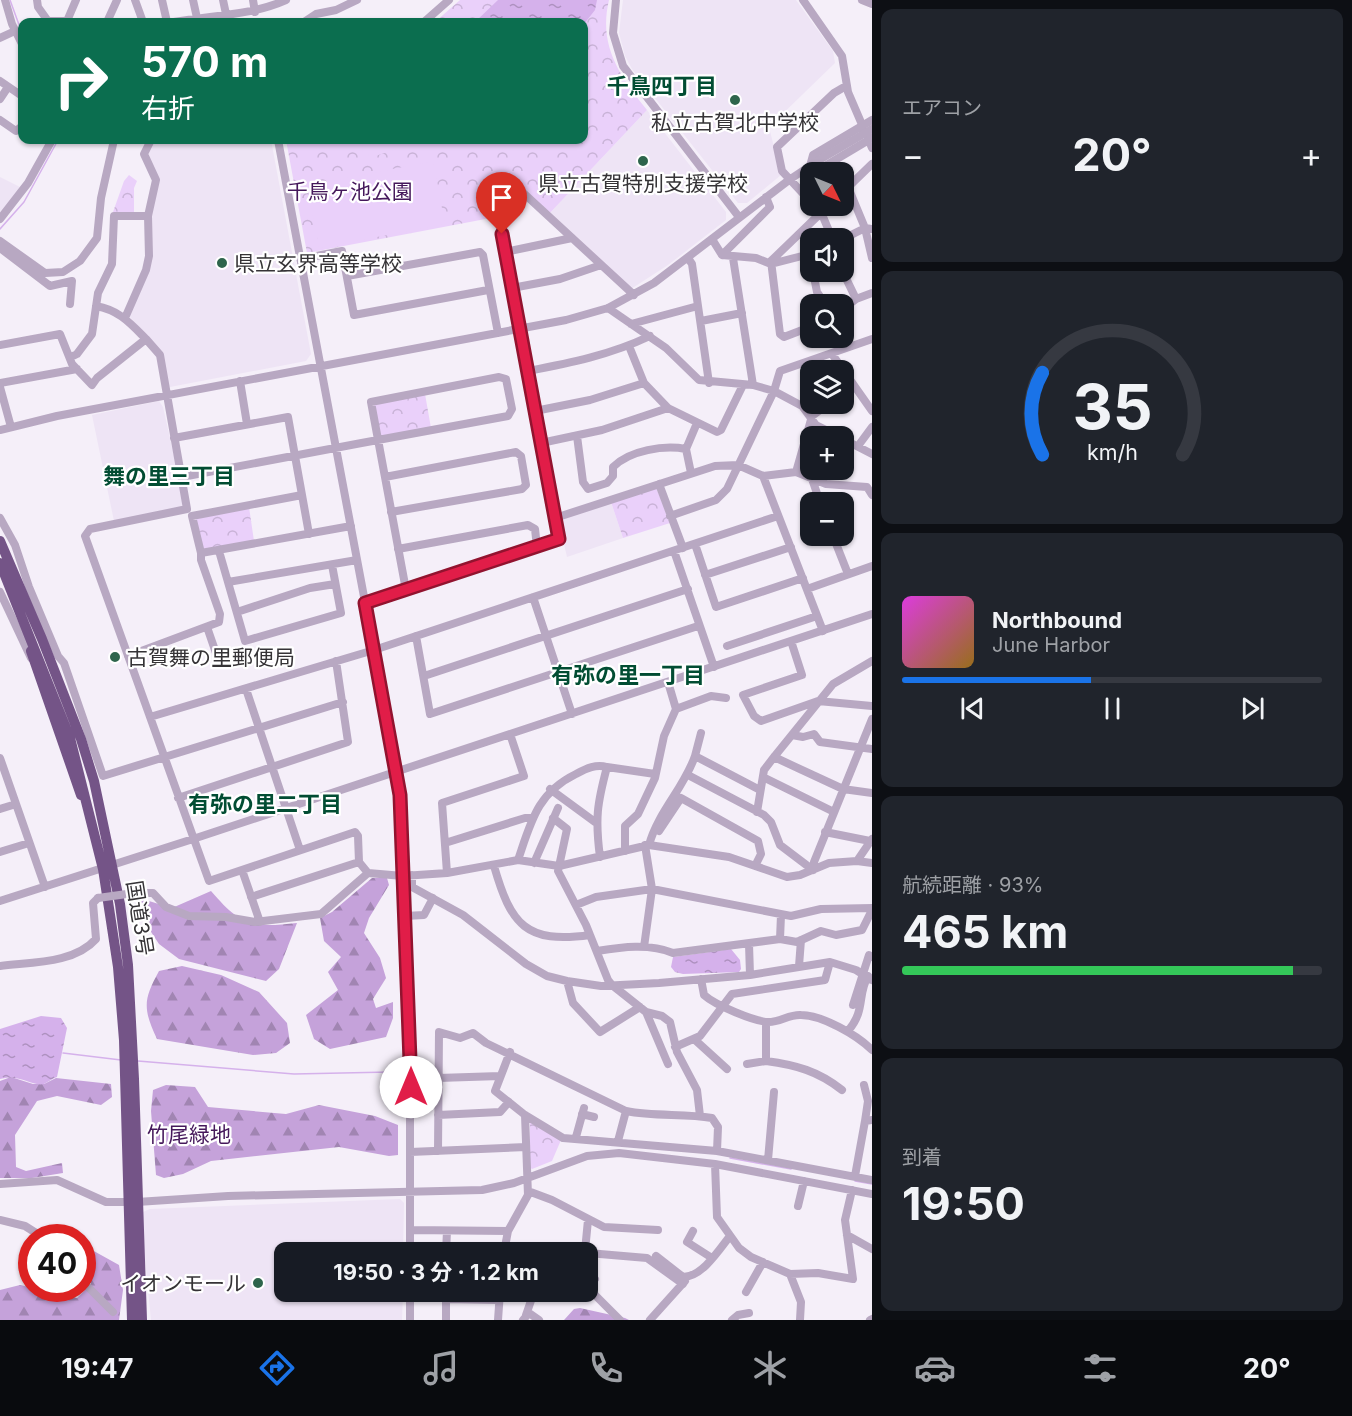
<!DOCTYPE html>
<html lang="ja">
<head>
<meta charset="utf-8">
<style>
  :root { --surface:#171b24; --page:#20242c; --text:#f1f3f6; --muted:#9ea1a6; --line:#363941; --accent:#1a73e8 }
  body { margin:0; font-family:Inter,"Noto Sans JP",sans-serif; background:var(--page); color:var(--text); height:100vh; display:flex; flex-direction:column; font-size:22px; white-space:nowrap }
  * { box-sizing:border-box; margin:0 }
  p { font-size:20px; color:var(--muted) }
  .icon { flex:none; width:33px; height:33px; fill:none; stroke:currentColor; stroke-width:2; stroke-linecap:round; stroke-linejoin:round }
  .map { position:relative; flex:1; overflow:hidden }
  .panel { display:flex; flex-direction:column; gap:9px; padding:9px; background:#0d0f14; width:480px }
  .panel>* { flex:none }
  .banner { position:absolute; left:18px; top:18px; width:570px; height:126px; border-radius:12px; box-shadow:0 2px 4px #0004; background:#0b6e4f; color:#fff; overflow:hidden }
  .needle { width:39px; rotate:133deg }
  .tools { position:absolute; left:800px; top:162px; display:grid; gap:12px }
  .tools a { display:grid; place-items:center; width:54px; height:54px; border-radius:12px; background:var(--surface); box-shadow:0 2px 4px #0004; font-size:30px }
  .speed { position:absolute; left:18px; top:1224px; display:flex; gap:12px; font-size:30px; font-weight:700; text-align:center }
  .speed>* { display:grid; place-content:center; width:78px; height:78px; border-radius:50%; background:var(--surface); box-shadow:0 2px 4px #0004; line-height:1 }
  .speed .limit { border:9px solid #d22; background:#fff; color:#111 }
  .pin { position:absolute; display:grid; place-items:center; width:51px; height:51px; color:#fff; margin:-62px -26px; border-radius:50% 50% 50% 0; rotate:-45deg; box-shadow:0 0 6px #0007 }
  .pin .icon { rotate:45deg }
  .me { position:absolute; width:66px; margin:-33px; rotate:0deg; stroke-linejoin:round; filter:drop-shadow(0 0 4px #0008) }
  .turn { display:flex; align-items:center; gap:21px; height:126px; padding:0 24px; font-size:27px }
  .turn .icon { width:78px; height:78px; stroke-width:2.5 }
  .turn b { display:block; font-size:42px; line-height:51px }
  .big { font-size:45px; font-weight:700; line-height:1.1 }
  .panel .card { flex:1; display:flex; flex-direction:column; justify-content:center; gap:9px; min-width:0; padding:0 21px; border-radius:12px; background:var(--page) }
  .panel .dial { align-items:center; gap:0 }
  .dial svg { height:156px; overflow:visible; fill:none; stroke:var(--line); stroke-width:7; stroke-linecap:round; text-anchor:middle }
  .dial text { fill:var(--text); stroke:none }
  .song { display:flex; align-items:center; gap:18px }
  .cover { width:72px; height:72px; border-radius:9px; background:linear-gradient(135deg,hsl(300 70% 55%),hsl(40 70% 35%)) }
  .played { height:6px; border-radius:3px; background:linear-gradient(90deg,var(--accent) 45%,var(--line) 45%) }
  .keys { display:flex; justify-content:space-around; direction:ltr }
  .heat { display:flex; justify-content:space-between; align-items:center; font-size:33px; direction:ltr }
  .charge { height:9px; border-radius:4px; background:linear-gradient(90deg,#34c759 93%,var(--line) 0) }
  .trip { position:absolute; left:274px; top:1242px; width:324px; height:60px; border-radius:12px; background:var(--surface); box-shadow:0 2px 4px #0004; font-weight:700; line-height:60px; text-align:center }
  .tabs { display:flex; height:96px; justify-content:space-around; align-items:center; background:#090b0e; color:var(--muted) }
  .tabs .icon { width:42px; height:42px }
  .tabs .active { color:var(--accent) }
  .tabs b { font-size:27px; color:var(--text) }
  main { display:flex; flex:1; min-height:0 }
  .map>svg:first-child { display:block }
  .built { fill:#eee4f5 }
  .forest { fill:url(#forest-firs) }
  .park { fill:url(#park-crowns) }
  .pitch { fill:#ead0fa }
  .water { fill:url(#water-ripples) }
  .lines { fill:none; stroke-linecap:round; stroke-linejoin:round }
  .stream { stroke:#d5b1eb; stroke-width:1.5 }
  .minor { stroke:#b8a8c2; stroke-width:8 }
  .highway { stroke:#745487; stroke-width:10 }
  .minor-bridge { stroke:#b8a8c2; stroke-width:8 }
  .route-casing { stroke:#92132f; stroke-width:15 }
  .route { stroke:#e11d48; stroke-width:10 }
  .poi-dot { fill:#2e654c; stroke:#fff; stroke-width:2 }
  .labels { text-anchor:middle; dominant-baseline:central; stroke-width:4.5; stroke-linejoin:round; paint-order:stroke }
  .poi-label { font-size:21px; fill:#353336; stroke:#fff }
  .park-label { font-size:21px; fill:#45185b; stroke:#fff }
  .street-label { font-size:21px; fill:#353336; stroke:#fff }
  .neighbourhood-label { font-size:22px; font-weight:bold; fill:#024d33; stroke:#fff }
</style>
</head>
<body>
<main>
<div class="map">
<svg width="872" height="1320" viewBox="0 0 872 1320">
  <defs>
    <pattern id="forest-firs" width="22" height="20" patternUnits="userSpaceOnUse" patternTransform="scale(1.5)"><rect width="22" height="20" fill="#c5a2da"/><path d="M5 1l3.5 6h-7zM16 11l3.5 6h-7z" fill="#a185b2"/></pattern>
    <pattern id="park-crowns" width="20" height="18" patternUnits="userSpaceOnUse" patternTransform="scale(1.5)"><rect width="20" height="18" fill="#ead0fa"/><path d="M2 6a3 3 0 1 1 6 0M12 15a3 3 0 1 1 6 0" fill="none" stroke="#c9b3d7"/></pattern>
    <pattern id="water-ripples" width="26" height="14" patternUnits="userSpaceOnUse" patternTransform="scale(1.5)"><rect width="26" height="14" fill="#d5b1eb"/><path d="M2 4q2-2 4 0t4 0M15 11q2-2 4 0t4 0" fill="none" stroke="#ae91bf"/></pattern>
  </defs>
  <rect width="100%" height="100%" fill="#f5eff9"/>
  <path class="built" d="M623 0H796L833 51 835 63 769 127 781 175 747 203H738L632 69 625 56 619 33Z
    M647 110 726 212V220L668 265 631 289 549 214Z
    M155 140H271L311 354 306 361 170 387 168 385 163 354 129 316 148 271 152 210 157 189 148 150Z
    M0 177 20 187 17 196 0 215Z
    M159 401 163 407 185 504 181 508 114 521 92 415Z
    M611 502 623 538 567 557 558 519Z
    M400 1199 404 1203 403 1252H285V1292H403L402 1320H151L141 1219 143 1212 150 1209Z"/>
  <path class="forest" d="M372 878H387L389 885 369 918 364 933 380 958 386 978 373 999 376 1008 393 1002V1018L386 1037 330 1049 314 1039 306 1015 338 990 328 972 341 957 324 941 320 918 332 912Z
    M211 891C241 926 252 928 297 923L279 969 266 981 179 959 159 944 134 906 139 898 172 908Z
    M182 966 221 975 259 992 287 1023 290 1043 276 1053 253 1055 157 1039C143 1009 143 1000 159 971Z
    M11 1077 33 1084H44L56 1078 111 1084 112 1097 101 1105 57 1096 37 1101 15 1135 16 1167 26 1171 62 1163 63 1173 32 1178H0V1081Z
    M166 1085 195 1087 208 1107 286 1114 319 1105 375 1116 398 1125V1155L389 1156 339 1147 211 1161 183 1174 164 1178 156 1175 151 1111 153 1090Z
    M83 1245 119 1265 123 1290 119 1320H0V1290L20 1285 77 1298 91 1284 83 1272Z
    M580 1308 625 1318 629 1320H564L574 1309Z"/>
  <path class="park" d="M460 0H609C598 46 620 76 647 110L549 214 507 176 489 178 496 217 307 253 286 140H584V22H435Z
    M129 175 137 181 134 188V212H113L124 181Z
    M425 394 431 428 382 437 379 435 374 405Z
    M656 487 670 523 623 538 611 502Z
    M249 507 254 541 203 551 196 519Z
    M530 1122 561 1140 552 1161 532 1169 529 1167Z"/>
  <path class="pitch" d="M306 140H353L354 142 308 150Z
    M362 140H426L372 157 363 152Z
    M433 161 445 224 319 248 307 186Z"/>
  <path class="water" d="M498 0H597L595 10 584 24 475 22Z
    M731 949 740 960 741 969 739 972 683 974 675 972 671 967 673 957Z
    M41 1016 61 1018 67 1028 57 1077C53 1078 48 1082 44 1084 32 1087 21 1074 0 1079V1029Z"/>
  <g class="lines">
    <path class="stream" d="M10 0 22 33
      M0 229 24 202 58 140
      M63 1053 121 1060
      M138 1061 294 1074 390 1072
      M730 1158 791 1169
      M855 1181 872 1184"/>
    <path class="minor" d="M5 0 12 24 22 44
      M37 0 38 7 48 21H67
      M135 0 143 22
      M162 0 167 22
      M193 0 197 18
      M223 0 226 14
      M253 0 255 12
      M616 0 613 33 623 66 739 217
      M803 0 842 56 848 92 872 148
      M862 0 872 4
      M70 22 67 21 76 0
      M107 22 117 0
      M174 22C212 15 250 16 286 0
      M304 22 316 14 336 10 357 0
      M424 22 449 0
      M0 38 15 31
      M0 81 22 96
      M0 99 8 87
      M0 120 16 131 22 126
      M872 138 820 169 810 166 813 155 872 120
      M278 140 397 772 410 1026V1252
      M848 187 865 228 872 258
      M843 192 872 164
      M810 201 782 171 777 147 834 93 846 86
      M814 206 821 212 832 238
      M0 219 28 183 52 140
      M712 239 722 255 756 258 771 264 810 254
      M843 239 865 228 872 229
      M0 241 45 273 63 272 80 261 97 238 101 198 114 140
      M0 248 50 286 72 281 70 304
      M505 252 572 238
      M722 255 770 207 766 197
      M688 258 692 264 709 383
      M733 258 753 385
      M301 259 342 251 354 315 488 290
      M813 272 817 292 825 304
      M843 272 856 299 843 309
      M347 276 480 252 483 255 498 333
      M512 288 560 279 601 265
      M856 299 872 293
      M96 306C119 310 130 323 146 339
      M608 308 666 348 699 380 753 385 774 391 802 406 816 425 838 436
      M125 318 146 270 149 256 148 216 156 180 144 154 151 140
      M701 321 742 313
      M631 324 698 306
      M810 327 784 337 780 334 771 261 828 206
      M0 345 60 334 72 364 92 385 97 378 146 339 160 355 187 509 90 529 85 536 209 881 355 832 358 836 359 862 368 873
      M629 346 644 383 668 408 717 432 721 430 743 385
      M832 354 872 411
      M71 357 77 354 92 334 98 293 112 264 114 216H148
      M528 371C570 363 610 355 650 336
      M240 381 247 424
      M0 383 77 369
      M0 387 11 427
      M843 393 853 385
      M535 411 590 400 644 383
      M0 430 57 416 566 320 608 308 654 283 789 180 819 160
      M577 436 583 482 588 489 607 483 613 476V467C630 450 664 445 686 449
      M174 438 288 417 309 534
      M843 439 872 454
      M541 443 602 430 668 408
      M858 446 872 427
      M796 472 812 416 828 404
      M691 473 686 449 697 423
      M763 476 823 631
      M182 477C291 456 399 436 508 416L512 409 506 379 499 377 371 402 406 590
      M385 477 516 452 521 456 526 485 522 489 391 512
      M812 479 820 502
      M659 484 683 548
      M670 516 716 500 727 489 774 391 780 371 872 339
      M0 518 15 545 29 587 58 656 64 663 103 776 343 702
      M555 518 715 466 738 465 763 476 796 472 826 484 867 487 872 495
      M833 536 848 574
      M695 544 716 607 803 578
      M398 549 528 525 535 529 537 547
      M219 551 245 641 341 613 332 565
      M674 551 714 667
      M201 553 192 516 302 495
      M705 575 791 547
      M228 582 357 560
      M807 589 872 566
      M0 592 31 658
      M533 597 572 714
      M365 603 559 539 491 181 507 178 634 295
      M237 612 310 588 335 584
      M207 627 217 656
      M416 636 430 714 698 626
      M791 641 802 675 743 695 754 716 761 721 818 701 872 706
      M727 646 817 616
      M128 656 219 622 220 614 201 560V553L351 526
      M424 676 688 589
      M246 689 300 850
      M676 709 711 696 726 698
      M150 717 374 650 778 516
      M792 735 803 737 814 734 820 742 872 749
      M695 756 701 733
      M774 757 843 789 872 793
      M0 758 45 887
      M607 767 655 774
      M688 775 764 815 771 822 780 845 813 870
      M763 777 834 812
      M550 789 595 822
      M178 798 348 742 336 661
      M0 809 16 804
      M757 812 764 770 774 757 833 684 872 661
      M553 818 567 829 558 871 586 925 608 980 612 985 646 1012 662 1016 670 1022 677 1052 697 1090 700 1116
      M659 831 681 798 758 841 761 854 755 866
      M825 832 870 841
      M445 843 525 818H532
      M649 845C658 812 684 788 695 756L760 790
      M625 851V826L638 814 655 778 664 736 676 709 668 682
      M0 852 29 843
      M518 860C531 822 537 793 576 774 587 768 596 764 607 767 597 804 595 819 600 857
      M857 861 872 839
      M534 863 558 808
      M494 866C511 925 526 944 590 935
      M242 870 260 922
      M813 870 814 862 872 719
      M447 873 442 803 524 776 510 734
      M412 875V887L463 915 526 964 547 976 567 981 601 986 659 983 750 975 830 962 856 970 872 980
      M134 893H153L166 907 189 916 226 917 255 922 321 914 368 873 403 876 447 873 518 860 559 866 649 845 729 857 787 877 800 875 829 863 857 861 872 863
      M251 897 359 862
      M0 901 193 839 872 614
      M576 905 596 897 652 889 791 916 821 909 872 908
      M405 916 424 915 433 898
      M780 939 781 915
      M749 944 750 975
      M644 947 652 889 645 845
      M597 951C622 947 649 943 673 953L780 939 797 942 821 931 836 935 862 930 872 910
      M0 966C30 962 74 964 96 939L93 903 98 898
      M799 966 801 940
      M701 979 704 995C715 1005 755 1022 769 1022 780 1022 790 1014 801 1015 822 1015 857 1035 872 1050
      M567 981 573 1003 600 1032 640 1007
      M853 1005 869 955 872 957
      M646 1012 668 1064
      M848 1031C866 1010 857 995 868 976
      M694 1039 727 1069
      M675 1047 700 1036 732 994 825 980 830 962
      M510 1052 495 1091 525 1115 563 1138 717 1151 872 1180
      M766 1061C796 1065 818 1071 842 1090
      M747 1064 766 1061V1022
      M438 1078 500 1076
      M864 1085 868 1101 865 1121
      M582 1114 594 1117
      M438 1115 500 1112 509 1102
      M576 1137 584 1108
      M618 1141 626 1111
      M438 1151 439 1032 460 1038 473 1033 486 1043 626 1111C655 1117 684 1113 712 1118L718 1127 717 1151
      M410 1152 526 1147
      M768 1160 774 1092
      M715 1164 717 1217 739 1248 751 1257 790 1274 801 1302 800 1320
      M855 1176 865 1121 872 1120
      M0 1184 57 1180 106 1202H137L228 1196 482 1190 514 1183 587 1156 619 1153 715 1164 872 1194
      M528 1191 552 1200 604 1227 658 1230
      M798 1206 804 1181
      M0 1220 25 1226 44 1238
      M410 1230 508 1231
      M693 1231 687 1242 712 1258
      M847 1235 872 1249
      M446 1252 447 1231
      M504 1252 508 1231 528 1195 525 1115
      M587 1252 585 1251 588 1220
      M588 1253 647 1258 683 1284
      M656 1256 683 1277C702 1277 719 1250 730 1236
      M790 1274 818 1273 853 1279 845 1220 852 1190
      M82 1281 113 1312
      M588 1286 595 1279
      M588 1288 620 1320
      M746 1292 763 1262
      M446 1299 499 1300
      M526 1315 534 1292
      M410 1320V1292
      M446 1320V1292
      M498 1320 500 1292
      M523 1320 529 1313 539 1320
      M650 1320 685 1281
      M732 1320 738 1315 749 1313
      M870 1320 872 1319"/>
    <path class="highway" d="M0 541 42 639 81 739 94 781 120 904 128 965 134 1079 142 1320
      M0 563 70 738 103 869 118 967 124 1040 132 1320
      M31 651 81 795"/>
    <path class="minor-bridge" d="M819 160 872 129
      M98 898 134 893"/>
  </g>
  <g class="lines">
    <defs>
      <path id="route" d="M411 1087 400 795 365 603 559 539 502 234"/>
    </defs>
    <use href="#route" class="route-casing"/>
    <use href="#route" class="route"/>
  </g>
  <g class="poi-dot">
    <circle cx="735" cy="100" r="6"/>
    <circle cx="643" cy="161" r="6"/>
    <circle cx="222" cy="263" r="6"/>
    <circle cx="115" cy="657" r="6"/>
    <circle cx="258" cy="1283" r="6"/>
  </g>
  <g class="labels">
    <g class="poi-label">
      <text x="735" y="122">私立古賀北中学校</text>
      <text x="643" y="183">県立古賀特別支援学校</text>
      <text x="234" y="263" text-anchor="start">県立玄界高等学校</text>
      <text x="127" y="657" text-anchor="start">古賀舞の里郵便局</text>
      <text x="246" y="1283" text-anchor="end">イオンモール</text>
    </g>
    <g class="park-label">
      <text x="350" y="191">千鳥ヶ池公園</text>
      <text x="189" y="1134">竹尾緑地</text>
    </g>
    <g class="street-label">
      <text transform="translate(140 918) rotate(81)">国道3号</text>
    </g>
    <g class="neighbourhood-label">
      <text x="662" y="86">千鳥四丁目</text>
      <text x="169" y="476">舞の里三丁目</text>
      <text x="628" y="675">有弥の里一丁目</text>
      <text x="265" y="804">有弥の里二丁目</text>
    </g>
  </g>
</svg>
<div class="tools">
<a><svg class="needle" viewBox="-14 -14 28 28"><path d="M0-13l5 13h-10z" fill="#e53935"/><path d="M0 13l5-13h-10z" fill="#9ea1a6"/></svg></a>
<a><svg class="icon" aria-label="sound" viewBox="0 0 24 24"><path d="M4 9h4l5-4v14l-5-4H4zM17 9q2 3 0 6"/></svg></a>
<a><svg class="icon" aria-label="search" viewBox="0 0 24 24"><circle cx="10" cy="10" r="6"/><path d="M15 15l6 6"/></svg></a>
<a><svg class="icon" aria-label="layers" viewBox="0 0 24 24"><path d="M12 4l9 5-9 5-9-5zM3 14l9 5 9-5"/></svg></a>
<a>+</a>
<a>−</a>
</div>
<div class="speed"><div class="limit">40</div></div>
<div class="pin" style="left:502px;top:234px;background:#d93025"><svg class="icon" aria-label="arrive" viewBox="0 0 24 24"><path d="M6 21V4h12l-3 4 3 4H6"/></svg></div>
<svg class="me" style="left:411px;top:1087px" viewBox="-20 -20 40 40"><circle r="19" fill="#fff"/><path d="M0-13L10 11 0 6-10 11z" fill="#e11d48"/></svg>
<div class="trip">19:50 · 3 分 · 1.2 km</div>
<div class="banner">
<div class="turn"><svg class="icon" aria-label="right" viewBox="0 0 24 24"><path d="M7 20v-9h11M14 6l5 5-5 5"/></svg><div><b>570 m</b>右折</div></div>
</div>
</div>
<section class="panel">
<div class="card"><p>エアコン</p>
<div class="heat"><a>−</a><b class="big">20°</b><a>+</a></div>
</div>
<div class="card dial"><svg viewBox="0 0 100 80">
<path d="M14 69A42 42 0 1 1 86 69"/>
<path d="M14 69A42 42 0 0 1 14 27" stroke="#1a73e8"/>
<text x="50" y="56" font-size="32" font-weight="700">35</text>
<text x="50" y="72" font-size="11">km/h</text>
</svg></div>
<div class="card">
<div class="song"><i class="cover"></i><div><b>Northbound</b><p>June Harbor</p></div></div>
<div class="played"></div>
<div class="keys"><svg class="icon" aria-label="previous" viewBox="0 0 24 24"><path d="M18 5L8 12l10 7zM5 5v14"/></svg><svg class="icon" aria-label="pause" viewBox="0 0 24 24"><path d="M8 5v14M16 5v14"/></svg><svg class="icon" aria-label="next" viewBox="0 0 24 24"><path d="M6 5l10 7-10 7zM19 5v14"/></svg></div>
</div>
<div class="card"><p>航続距離 · 93%</p><b class="big">465 km</b><div class="charge"></div></div>
<div class="card"><p>到着</p><b class="big">19:50</b></div>
</section>
</main>
<nav class="tabs">
<b>19:47</b>
<svg class="icon active" aria-label="directions" viewBox="0 0 24 24"><path d="M12 3l9 9-9 9-9-9zM9 14v-3h6M13 9l2 2-2 2"/></svg>
<svg class="icon" aria-label="music" viewBox="0 0 24 24"><path d="M9 18V5l10-2v13"/><circle cx="6" cy="18" r="3"/><circle cx="16" cy="16" r="3"/></svg>
<svg class="icon" aria-label="phone" viewBox="0 0 24 24"><path d="M5 4h4l2 5-3 2q2 4 5 5l2-3 5 2v4C11 20 4 13 5 4z"/></svg>
<svg class="icon" aria-label="climate" viewBox="0 0 24 24"><path d="M12 3v18M4 7l16 10M4 17L20 7"/></svg>
<svg class="icon" aria-label="car" viewBox="0 0 24 24"><path d="M5 17H2v-5l4-1 3-4h7l3 4 3 1v5h-3M9 17h6M6 11h13"/><circle cx="7" cy="17" r="2"/><circle cx="17" cy="17" r="2"/></svg>
<svg class="icon" aria-label="filters" viewBox="0 0 24 24"><path d="M4 7h16M4 17h16"/><circle cx="9" cy="7" r="2"/><circle cx="15" cy="17" r="2"/></svg>
<b>20°</b>
</nav>
</body>
</html>
